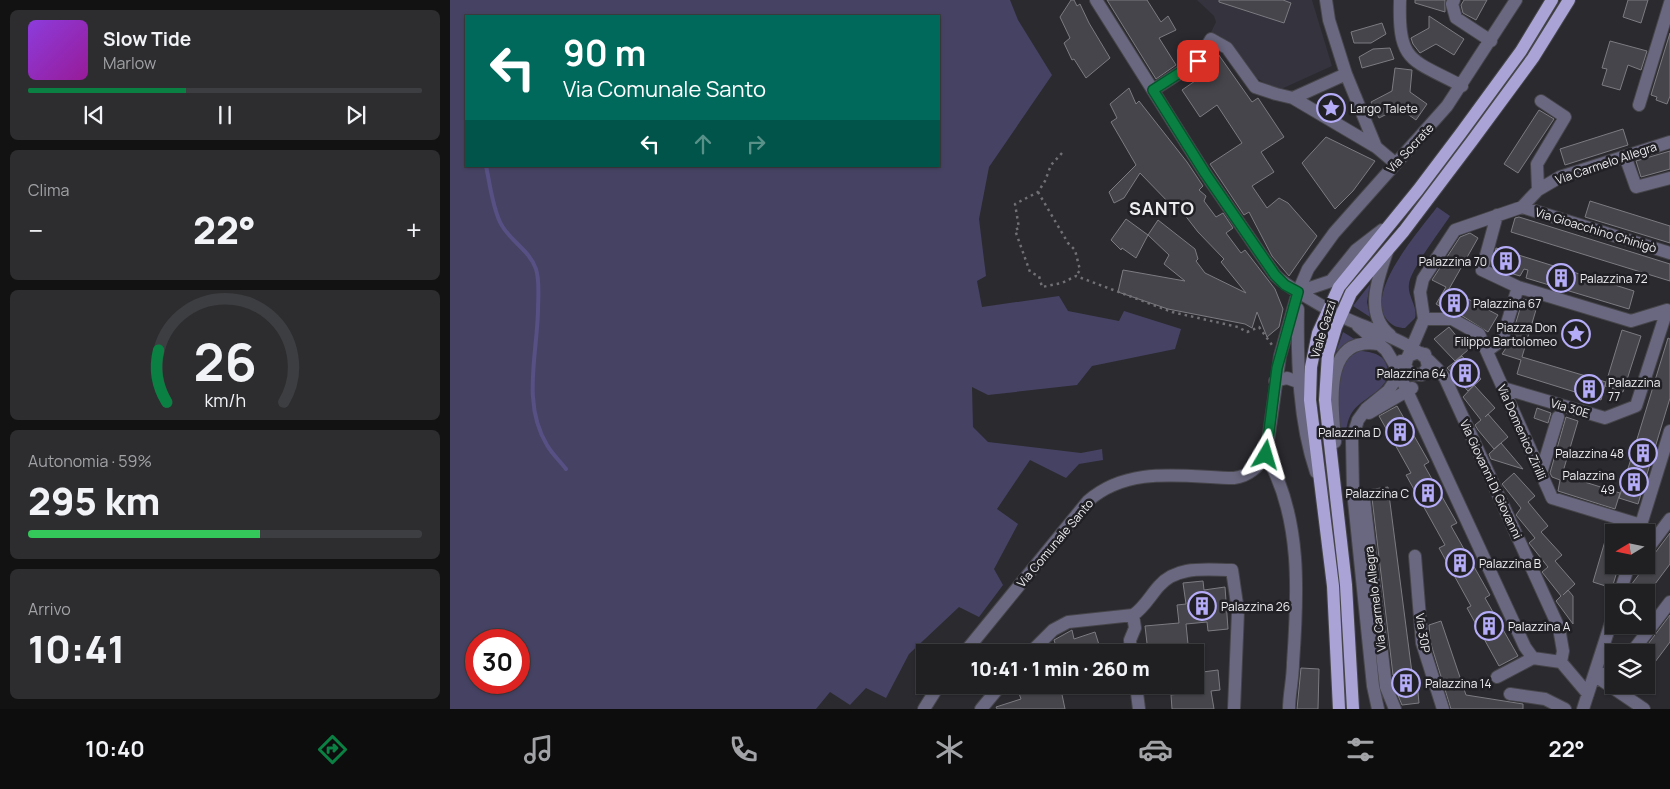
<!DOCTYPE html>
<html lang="it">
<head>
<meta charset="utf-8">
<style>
  :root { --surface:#202023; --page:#2d2d30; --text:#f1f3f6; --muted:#a2a3a6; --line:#3d3e41; --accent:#0b8043 }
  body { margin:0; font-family:Manrope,sans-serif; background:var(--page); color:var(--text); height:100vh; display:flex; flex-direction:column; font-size:19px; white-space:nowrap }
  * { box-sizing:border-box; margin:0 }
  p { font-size:16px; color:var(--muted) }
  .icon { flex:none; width:28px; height:28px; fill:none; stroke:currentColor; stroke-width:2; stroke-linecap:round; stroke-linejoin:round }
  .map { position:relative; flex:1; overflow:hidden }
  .sheet { display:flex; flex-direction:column; gap:10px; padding:10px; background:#121213; width:450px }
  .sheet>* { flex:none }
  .hud { position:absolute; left:15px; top:15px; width:475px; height:152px; border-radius:0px; box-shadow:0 1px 4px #0004,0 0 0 1px var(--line); background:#00695c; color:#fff; overflow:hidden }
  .needle { width:32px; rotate:260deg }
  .tools { position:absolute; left:1155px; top:524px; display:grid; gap:10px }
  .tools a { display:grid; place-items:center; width:50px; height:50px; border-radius:0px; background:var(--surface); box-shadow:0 1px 4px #0004,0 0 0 1px var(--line); font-size:25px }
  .speed { position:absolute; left:15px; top:629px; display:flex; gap:10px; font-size:25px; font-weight:700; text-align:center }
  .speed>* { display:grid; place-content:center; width:65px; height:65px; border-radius:50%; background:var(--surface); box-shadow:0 1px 4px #0004,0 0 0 1px var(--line); line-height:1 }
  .speed .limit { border:8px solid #d22; background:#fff; color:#111 }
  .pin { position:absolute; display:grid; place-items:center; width:42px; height:42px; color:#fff; margin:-21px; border-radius:10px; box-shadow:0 2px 8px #0006 }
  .me { position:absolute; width:55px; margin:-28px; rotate:7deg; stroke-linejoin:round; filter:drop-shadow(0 0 4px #0008) }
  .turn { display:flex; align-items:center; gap:18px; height:105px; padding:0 15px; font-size:22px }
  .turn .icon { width:65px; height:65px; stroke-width:2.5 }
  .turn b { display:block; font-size:35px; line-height:42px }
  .lanes { display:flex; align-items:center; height:48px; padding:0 15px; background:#0003; justify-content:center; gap:25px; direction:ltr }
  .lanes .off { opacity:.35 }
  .big { font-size:38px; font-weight:800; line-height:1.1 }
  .sheet .card { flex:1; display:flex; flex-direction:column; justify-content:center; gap:8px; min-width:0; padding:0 18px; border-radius:8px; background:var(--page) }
  .sheet .dial { align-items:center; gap:0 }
  .dial svg { height:130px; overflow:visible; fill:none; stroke:var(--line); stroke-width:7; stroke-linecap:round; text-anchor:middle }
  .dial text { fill:var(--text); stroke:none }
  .song { display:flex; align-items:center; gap:15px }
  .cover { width:60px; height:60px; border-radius:8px; background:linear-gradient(135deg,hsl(270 70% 55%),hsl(300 70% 35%)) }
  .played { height:5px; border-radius:2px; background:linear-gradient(90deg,var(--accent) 40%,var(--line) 40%) }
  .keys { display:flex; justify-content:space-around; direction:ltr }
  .heat { display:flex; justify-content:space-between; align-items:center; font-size:28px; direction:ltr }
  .charge { height:8px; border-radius:4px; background:linear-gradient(90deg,#34c759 59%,var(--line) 0) }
  .trip { position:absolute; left:466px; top:644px; width:288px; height:50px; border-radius:0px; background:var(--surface); box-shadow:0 1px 4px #0004,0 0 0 1px var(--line); font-weight:800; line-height:50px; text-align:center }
  .dock { display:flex; height:80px; justify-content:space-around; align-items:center; background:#0d0d0e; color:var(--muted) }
  .dock .icon { width:35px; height:35px }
  .dock .active { color:var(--accent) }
  .dock b { font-size:22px; color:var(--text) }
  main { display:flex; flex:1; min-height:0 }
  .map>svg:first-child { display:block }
  .built { fill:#34333e }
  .green { fill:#464263; fill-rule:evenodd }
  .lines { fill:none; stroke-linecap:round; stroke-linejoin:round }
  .stream { stroke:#575084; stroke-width:4 }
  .building { fill:#46454b; stroke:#7b7b81 }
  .minor-casing { stroke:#46454a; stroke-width:14 }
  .major-casing { stroke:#46454a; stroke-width:14 }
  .path { stroke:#717074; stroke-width:2.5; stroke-dasharray:2.5 4; stroke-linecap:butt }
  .minor { stroke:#6a6880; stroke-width:12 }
  .major { stroke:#a9a4d5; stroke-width:12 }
  .route-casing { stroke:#07532c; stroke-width:12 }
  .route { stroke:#0b8043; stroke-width:9 }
  .labels { text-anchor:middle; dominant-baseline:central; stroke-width:5; stroke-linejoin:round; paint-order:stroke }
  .poi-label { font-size:12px; fill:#ededf0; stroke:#212025; text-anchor:start }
  .street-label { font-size:12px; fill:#ededf0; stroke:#212025 }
  .district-label { font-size:18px; font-weight:bold; letter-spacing:1px; fill:#ededf0; stroke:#212025 }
</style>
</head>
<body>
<main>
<section class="sheet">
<div class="card">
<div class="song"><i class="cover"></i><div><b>Slow Tide</b><p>Marlow</p></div></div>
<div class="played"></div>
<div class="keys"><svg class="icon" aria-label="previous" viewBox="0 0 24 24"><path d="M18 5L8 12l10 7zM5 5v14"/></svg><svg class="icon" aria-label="pause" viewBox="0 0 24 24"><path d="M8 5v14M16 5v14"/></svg><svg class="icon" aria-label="next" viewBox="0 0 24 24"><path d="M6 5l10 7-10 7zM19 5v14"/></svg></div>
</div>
<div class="card"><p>Clima</p>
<div class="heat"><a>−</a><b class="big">22°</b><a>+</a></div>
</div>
<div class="card dial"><svg viewBox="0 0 100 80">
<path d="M14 69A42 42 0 1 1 86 69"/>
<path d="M14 69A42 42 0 0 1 9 37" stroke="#0b8043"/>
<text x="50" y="56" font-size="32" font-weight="700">26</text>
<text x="50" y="72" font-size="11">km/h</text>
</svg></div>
<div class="card"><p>Autonomia · 59%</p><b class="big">295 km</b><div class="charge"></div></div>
<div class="card"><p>Arrivo</p><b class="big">10:41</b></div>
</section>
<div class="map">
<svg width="1220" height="709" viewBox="0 0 1220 709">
  <rect width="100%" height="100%" fill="#2b2a2f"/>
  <path class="built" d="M747 0H862L882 66 829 90 813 82 802 75 781 44 761 32 766 22 764 16Z"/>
  <path class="green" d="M0 0H560L568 20 602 75 539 167 529 219 536 276 527 281 532 307 609 296 618 311 669 321 674 311 731 329 725 349 642 366 627 385 538 395 522 387 523 427 538 442 631 453 652 449 653 460 629 464 616 478 580 460 547 509 568 524 544 569 553 585 529 617 509 607 459 654 436 698 416 688 400 705 380 692 366 709H0ZM489 16V166H16V16ZM26 640H69V682H26Z
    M987 207 1000 216C991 230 960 270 959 284 957 296 968 306 965 318L955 328C948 328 943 326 938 321 912 294 971 229 987 207Z
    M920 284 917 302 920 317 903 306Z
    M893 332 906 340 893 345 886 352Z
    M909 351C917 351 929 353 934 360 950 386 915 395 903 411 896 420 897 432 893 441 883 420 887 382 894 360Z"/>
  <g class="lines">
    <path class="stream" d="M36 166C40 184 42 205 50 222 58 240 80 250 86 269 90 282 88 298 88 311 87 355 72 404 97 445 102 454 110 461 116 469"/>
  </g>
  <path class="building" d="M621 0H624L627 6 630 4 639 23 660 58 636 78 624 59 622 60 614 43 620 38 610 17Z
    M657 0H697L711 22 718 16 726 30 709 38 726 65 706 79Z
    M769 0H833L841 3 834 23 769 2Z
    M965 0H995V12L965 3Z
    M1014 0H1037L1026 20 1013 13 1011 5Z
    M1178 0H1198L1191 23 1173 17Z
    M979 16 1014 39 1004 55 986 44 970 53 963 44 961 38 979 28Z
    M932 23 936 34 921 43H904L901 32Z
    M1220 33V96L1217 104 1206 100 1207 97 1201 95Z
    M1160 41 1197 51 1191 70 1178 65 1170 90 1152 85 1157 69 1152 68Z
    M940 48 944 59 912 68 909 57 923 49Z
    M766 51 802 102 808 98 834 137 811 152 824 172 802 186 817 208 829 198 838 203 867 236 839 276 822 256 799 212 794 215 760 164 792 143 767 105 750 117 732 90 745 81 741 75 753 68 761 55Z
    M945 68 962 70 960 92 977 104 966 120 949 108 929 118 921 102 942 91Z
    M679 88 686 104 689 101 737 162 753 186 749 190 756 196 754 201 766 217 773 213 783 228 776 233 791 253 795 250 825 289 833 309 829 327 817 337 807 312 802 328 795 324 718 309 668 292 673 270 735 281 714 264 719 255 698 235 708 220 745 249 748 259 746 261 755 273 796 293 771 262 774 259 748 232 727 205 723 207 690 173 674 198 664 203 659 192 686 165 661 122 667 118 660 104Z
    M1089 110 1104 119 1068 173 1054 164Z
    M1173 129 1178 145 1115 165 1110 149Z
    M876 137 925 161 903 191 885 209 852 163Z
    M1220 151V169L1191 177 1186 161Z
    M1140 201 1220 226V243L1135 217Z
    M1069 217 1220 264V281L1061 232 1065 218Z
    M676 219 698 235 686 258 672 248 671 250 661 240Z
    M1020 233 1028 238 999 289 1048 315 1038 332 1006 312 998 311 986 304 996 287 982 280 1010 237Z
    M1046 248 1184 291 1179 309 1076 278 1078 270 1074 269 1070 276 1050 270 1042 266Z
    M1073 299 1088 303 1072 357 1156 382 1151 400 1067 374 1071 360 1052 354 1060 342Z
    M999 327 1018 350 1005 361 984 339Z
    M1172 330 1191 336 1173 392 1155 386Z
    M1218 338 1220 339V398L1188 504 1169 498Z
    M1012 356 1031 379 1018 391 997 368Z
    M1024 385 1045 408 1035 417 1038 414 1058 437 1044 449 1028 430 1025 425 1031 420 1013 397Z
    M947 406 979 462 974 465 1007 523 1001 526 1040 595 1035 598 1068 656 1049 666 1017 608 1021 606 989 548 995 545 956 475 961 473 929 416Z
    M1087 408 1101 413 1098 423 1084 418Z
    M1116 417 1128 421 1112 475 1170 493 1165 509 1108 491 1110 480 1102 477 1100 473Z
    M1051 443 1073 469 1041 459 1039 454Z
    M1064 473 1085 496 1078 502 1098 526 1091 532 1112 555 1105 561 1125 584 1113 595 1118 590 1123 596V624L1106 601 1111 596 1092 572 1098 567 1079 543 1085 538 1066 515 1071 508 1052 484Z
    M938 487 962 673 966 672 969 703 952 705 947 693 945 675H943L922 498 917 490Z
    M1160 524 1164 525V565H1169L1162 588 1143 582Z
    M1220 533V564L1199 592H1178L1181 585Z
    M753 581 754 590 775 587 778 629 758 631 757 622 736 624 738 644 730 645V652H698L695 626 729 623 727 605 736 604 733 583Z
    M1220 615V642L1196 674V652H1192Z
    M991 621 1016 695 1073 704V709H1001L980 641 979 625Z
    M622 630 624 639 645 632 651 651 608 652 604 640Z
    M851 668 869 669 868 709H847Z
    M768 670 770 690 761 691 764 709H722L721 695 729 694 728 685H745V673Z
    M566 685H610L615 709H547L546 707 571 699Z"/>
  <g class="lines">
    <defs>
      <path id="minor" d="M646 0 755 173 825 275C835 285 845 290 857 297 872 306 888 316 904 322 940 337 970 345 995 378L1109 628 1113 651 1111 662
        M876 0 879 20 896 74 926 147 945 163
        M950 0C948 63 961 59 1012 86
        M1004 0 1002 4 1006 18 1041 41
        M703 90 748 61 761 39 777 48 805 87 826 94 843 98 896 74
        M843 98 926 147
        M1189 105 1220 3
        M1175 156 1186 187 1220 178
        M1088 190 1087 164 1115 117 1091 101
        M1072 207 1220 253
        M1047 215 1032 270 1068 287 1181 321 1217 310
        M937 252C928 278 914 314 940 335
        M848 292 881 281 906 250 932 230
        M848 309C847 363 849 422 866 472
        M974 319H1002L1029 334 1102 498 1191 525
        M908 326 936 350 945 365 1075 647 1083 658 1111 662 1138 694
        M1037 351 1052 340 1068 287
        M959 354 974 319 970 292 973 279 1005 230 1072 207 1088 190 1110 177 1220 142
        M951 361 961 374 972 375 978 367 975 354
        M825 381 837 378 851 383
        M1053 388 1155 418 1186 406 1217 310
        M919 413 962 388
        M885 442C883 406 871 336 928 344
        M816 455C852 517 848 594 843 663 843 679 839 694 839 709
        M1091 473 1108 417
        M903 491 914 499 936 687 945 709
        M1189 531 1220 431
        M1196 551 1220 519
        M965 556 972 643 993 709
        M1170 592 1179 565
        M515 652 638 501C679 465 734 477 784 478 799 476 808 467 816 455L830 356 848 292 858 269 884 233 997 106 1066 0
        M581 652 603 630 618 622 683 615C694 608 700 596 709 586 727 565 757 570 782 570L788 611 784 709
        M681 652 680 640 685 628 683 615
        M1182 652 1220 602
        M1144 675 1194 709
        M1144 675 1164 673
        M1047 677 1083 658
        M686 685 689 709
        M1060 694 1095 699 1115 709
        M474 709 489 685
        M531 709 551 685
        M928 709 923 686 903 491 902 439 908 420 916 409 938 391 955 366 958 356 966 353H971
        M1133 709 1164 613"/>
      <path id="major" d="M889 709 883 586 860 400 861 367 868 333 889 287 968 190 1011 133 1071 51 1102 0
        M903 709 896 585 875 400 878 354 886 327 901 293 954 231 1022 141 1083 58 1119 0"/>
    </defs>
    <use href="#minor" class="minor-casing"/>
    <use href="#major" class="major-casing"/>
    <path class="path" d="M612 153 601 165 595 181 588 192 565 204 569 228 565 230 580 272 589 276 592 287 612 283 626 276 722 312 788 327 797 332 809 327 822 345
      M588 192 618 243 625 250 630 270 626 276"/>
    <use href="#minor" class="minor"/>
    <use href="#major" class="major"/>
  </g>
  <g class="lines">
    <defs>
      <path id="route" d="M748 61 703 90 755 173 825 275 835 285 848 292 827 368 816 455"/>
    </defs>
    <use href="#route" class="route-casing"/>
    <use href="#route" class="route"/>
  </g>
  <defs>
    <symbol id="sight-ring" viewBox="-11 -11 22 22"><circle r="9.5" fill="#212025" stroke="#b5acf8" stroke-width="1.5"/><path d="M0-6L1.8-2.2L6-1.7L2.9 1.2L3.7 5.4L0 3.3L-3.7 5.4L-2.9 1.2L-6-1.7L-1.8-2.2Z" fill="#b5acf8"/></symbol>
    <symbol id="building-ring" viewBox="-11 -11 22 22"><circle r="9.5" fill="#212025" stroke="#b5acf8" stroke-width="1.5"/><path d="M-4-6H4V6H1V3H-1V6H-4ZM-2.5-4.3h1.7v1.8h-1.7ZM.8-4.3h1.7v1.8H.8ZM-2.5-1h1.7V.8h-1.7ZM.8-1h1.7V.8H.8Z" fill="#b5acf8"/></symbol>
  </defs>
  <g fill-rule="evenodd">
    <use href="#sight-ring" x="865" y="92" width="32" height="32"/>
    <use href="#building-ring" x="1040" y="245" width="32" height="32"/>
    <use href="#building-ring" x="1095" y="262" width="32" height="32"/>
    <use href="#building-ring" x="988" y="287" width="32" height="32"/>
    <use href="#sight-ring" x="1110" y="318" width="32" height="32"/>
    <use href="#building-ring" x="999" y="357" width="32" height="32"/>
    <use href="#building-ring" x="1123" y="373" width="32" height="32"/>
    <use href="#building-ring" x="934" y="416" width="32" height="32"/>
    <use href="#building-ring" x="1177" y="437" width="32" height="32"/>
    <use href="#building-ring" x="1168" y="466" width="32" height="32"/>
    <use href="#building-ring" x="962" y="477" width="32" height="32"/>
    <use href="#building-ring" x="994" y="547" width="32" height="32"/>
    <use href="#building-ring" x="736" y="590" width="32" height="32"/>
    <use href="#building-ring" x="1023" y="610" width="32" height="32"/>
    <use href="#building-ring" x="940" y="667" width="32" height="32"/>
  </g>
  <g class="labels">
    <g class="poi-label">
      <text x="900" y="108">Largo Talete</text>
      <text x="1037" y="261" text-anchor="end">Palazzina 70</text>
      <text x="1130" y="278">Palazzina 72</text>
      <text x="1023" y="303">Palazzina 67</text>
      <text x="1107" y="327" text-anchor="end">Piazza Don<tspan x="1107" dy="14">Filippo Bartolomeo</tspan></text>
      <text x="996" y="373" text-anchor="end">Palazzina 64</text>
      <text x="1158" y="382">Palazzina<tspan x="1158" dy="14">77</tspan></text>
      <text x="931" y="432" text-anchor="end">Palazzina D</text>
      <text x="1174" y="453" text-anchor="end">Palazzina 48</text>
      <text x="1165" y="475" text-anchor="end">Palazzina<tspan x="1165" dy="14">49</tspan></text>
      <text x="959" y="493" text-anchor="end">Palazzina C</text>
      <text x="1029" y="563">Palazzina B</text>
      <text x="771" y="606">Palazzina 26</text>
      <text x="1058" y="626">Palazzina A</text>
      <text x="975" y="683">Palazzina 14</text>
    </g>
    <g class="street-label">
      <text transform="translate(960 148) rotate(-47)">Via Socrate</text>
      <text transform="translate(1156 163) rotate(-19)">Via Carmelo Allegra</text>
      <text transform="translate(1146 230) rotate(17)">Via Gioacchino Chinigò</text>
      <text transform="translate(873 329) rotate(-73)">Viale Gazzi</text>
      <text transform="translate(1120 408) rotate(16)">Via 30E</text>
      <text transform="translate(1072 432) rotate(66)">Via Domenico Zirilli</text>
      <text transform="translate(1041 479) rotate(65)">Via Giovanni Di Giovanni</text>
      <text transform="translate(605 543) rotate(-50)">Via Comunale Santo</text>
      <text transform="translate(925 599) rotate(-97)">Via Carmelo Allegra</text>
      <text transform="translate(973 633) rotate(81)">Via 30P</text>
    </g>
    <g class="district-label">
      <text x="712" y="208">SANTO</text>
    </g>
  </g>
</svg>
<div class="tools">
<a><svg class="needle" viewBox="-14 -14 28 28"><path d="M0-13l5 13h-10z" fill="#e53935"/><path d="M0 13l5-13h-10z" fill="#a2a3a6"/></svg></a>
<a><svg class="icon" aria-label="search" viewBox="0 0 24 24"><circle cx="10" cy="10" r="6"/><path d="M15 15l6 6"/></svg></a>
<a><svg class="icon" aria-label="layers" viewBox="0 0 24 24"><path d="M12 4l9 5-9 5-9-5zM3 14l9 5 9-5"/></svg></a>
</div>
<div class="speed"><div class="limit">30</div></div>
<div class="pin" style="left:748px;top:61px;background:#d93025"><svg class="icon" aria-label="arrive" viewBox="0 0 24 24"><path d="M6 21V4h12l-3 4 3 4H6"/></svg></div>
<svg class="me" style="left:816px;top:455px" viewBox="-20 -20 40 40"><path d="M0-17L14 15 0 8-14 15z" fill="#0b8043" stroke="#fff" stroke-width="4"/></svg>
<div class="trip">10:41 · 1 min · 260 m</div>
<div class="hud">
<div class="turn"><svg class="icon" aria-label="left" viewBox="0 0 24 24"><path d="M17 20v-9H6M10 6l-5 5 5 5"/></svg><div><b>90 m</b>Via Comunale Santo</div></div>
<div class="lanes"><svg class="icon" aria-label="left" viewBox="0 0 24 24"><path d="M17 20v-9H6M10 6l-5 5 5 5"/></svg><svg class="icon off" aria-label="ahead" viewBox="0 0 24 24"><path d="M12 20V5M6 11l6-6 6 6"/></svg><svg class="icon off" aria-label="right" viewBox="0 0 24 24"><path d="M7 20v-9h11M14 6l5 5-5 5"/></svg></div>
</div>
</div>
</main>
<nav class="dock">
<b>10:40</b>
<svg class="icon active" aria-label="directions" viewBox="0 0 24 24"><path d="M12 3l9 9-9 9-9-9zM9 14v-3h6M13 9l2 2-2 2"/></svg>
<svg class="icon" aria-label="music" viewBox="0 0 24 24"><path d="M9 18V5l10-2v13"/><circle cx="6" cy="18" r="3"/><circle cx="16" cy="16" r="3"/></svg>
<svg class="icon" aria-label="phone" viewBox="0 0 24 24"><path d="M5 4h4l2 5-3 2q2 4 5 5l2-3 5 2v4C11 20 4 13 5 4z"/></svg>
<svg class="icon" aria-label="climate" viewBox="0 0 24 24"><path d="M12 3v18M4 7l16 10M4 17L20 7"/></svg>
<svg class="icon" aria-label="car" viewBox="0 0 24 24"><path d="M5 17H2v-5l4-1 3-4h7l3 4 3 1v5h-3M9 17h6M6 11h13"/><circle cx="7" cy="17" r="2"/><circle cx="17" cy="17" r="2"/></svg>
<svg class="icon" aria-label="filters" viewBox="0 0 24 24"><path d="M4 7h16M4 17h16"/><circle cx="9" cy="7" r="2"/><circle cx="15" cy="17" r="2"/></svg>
<b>22°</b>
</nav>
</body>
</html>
